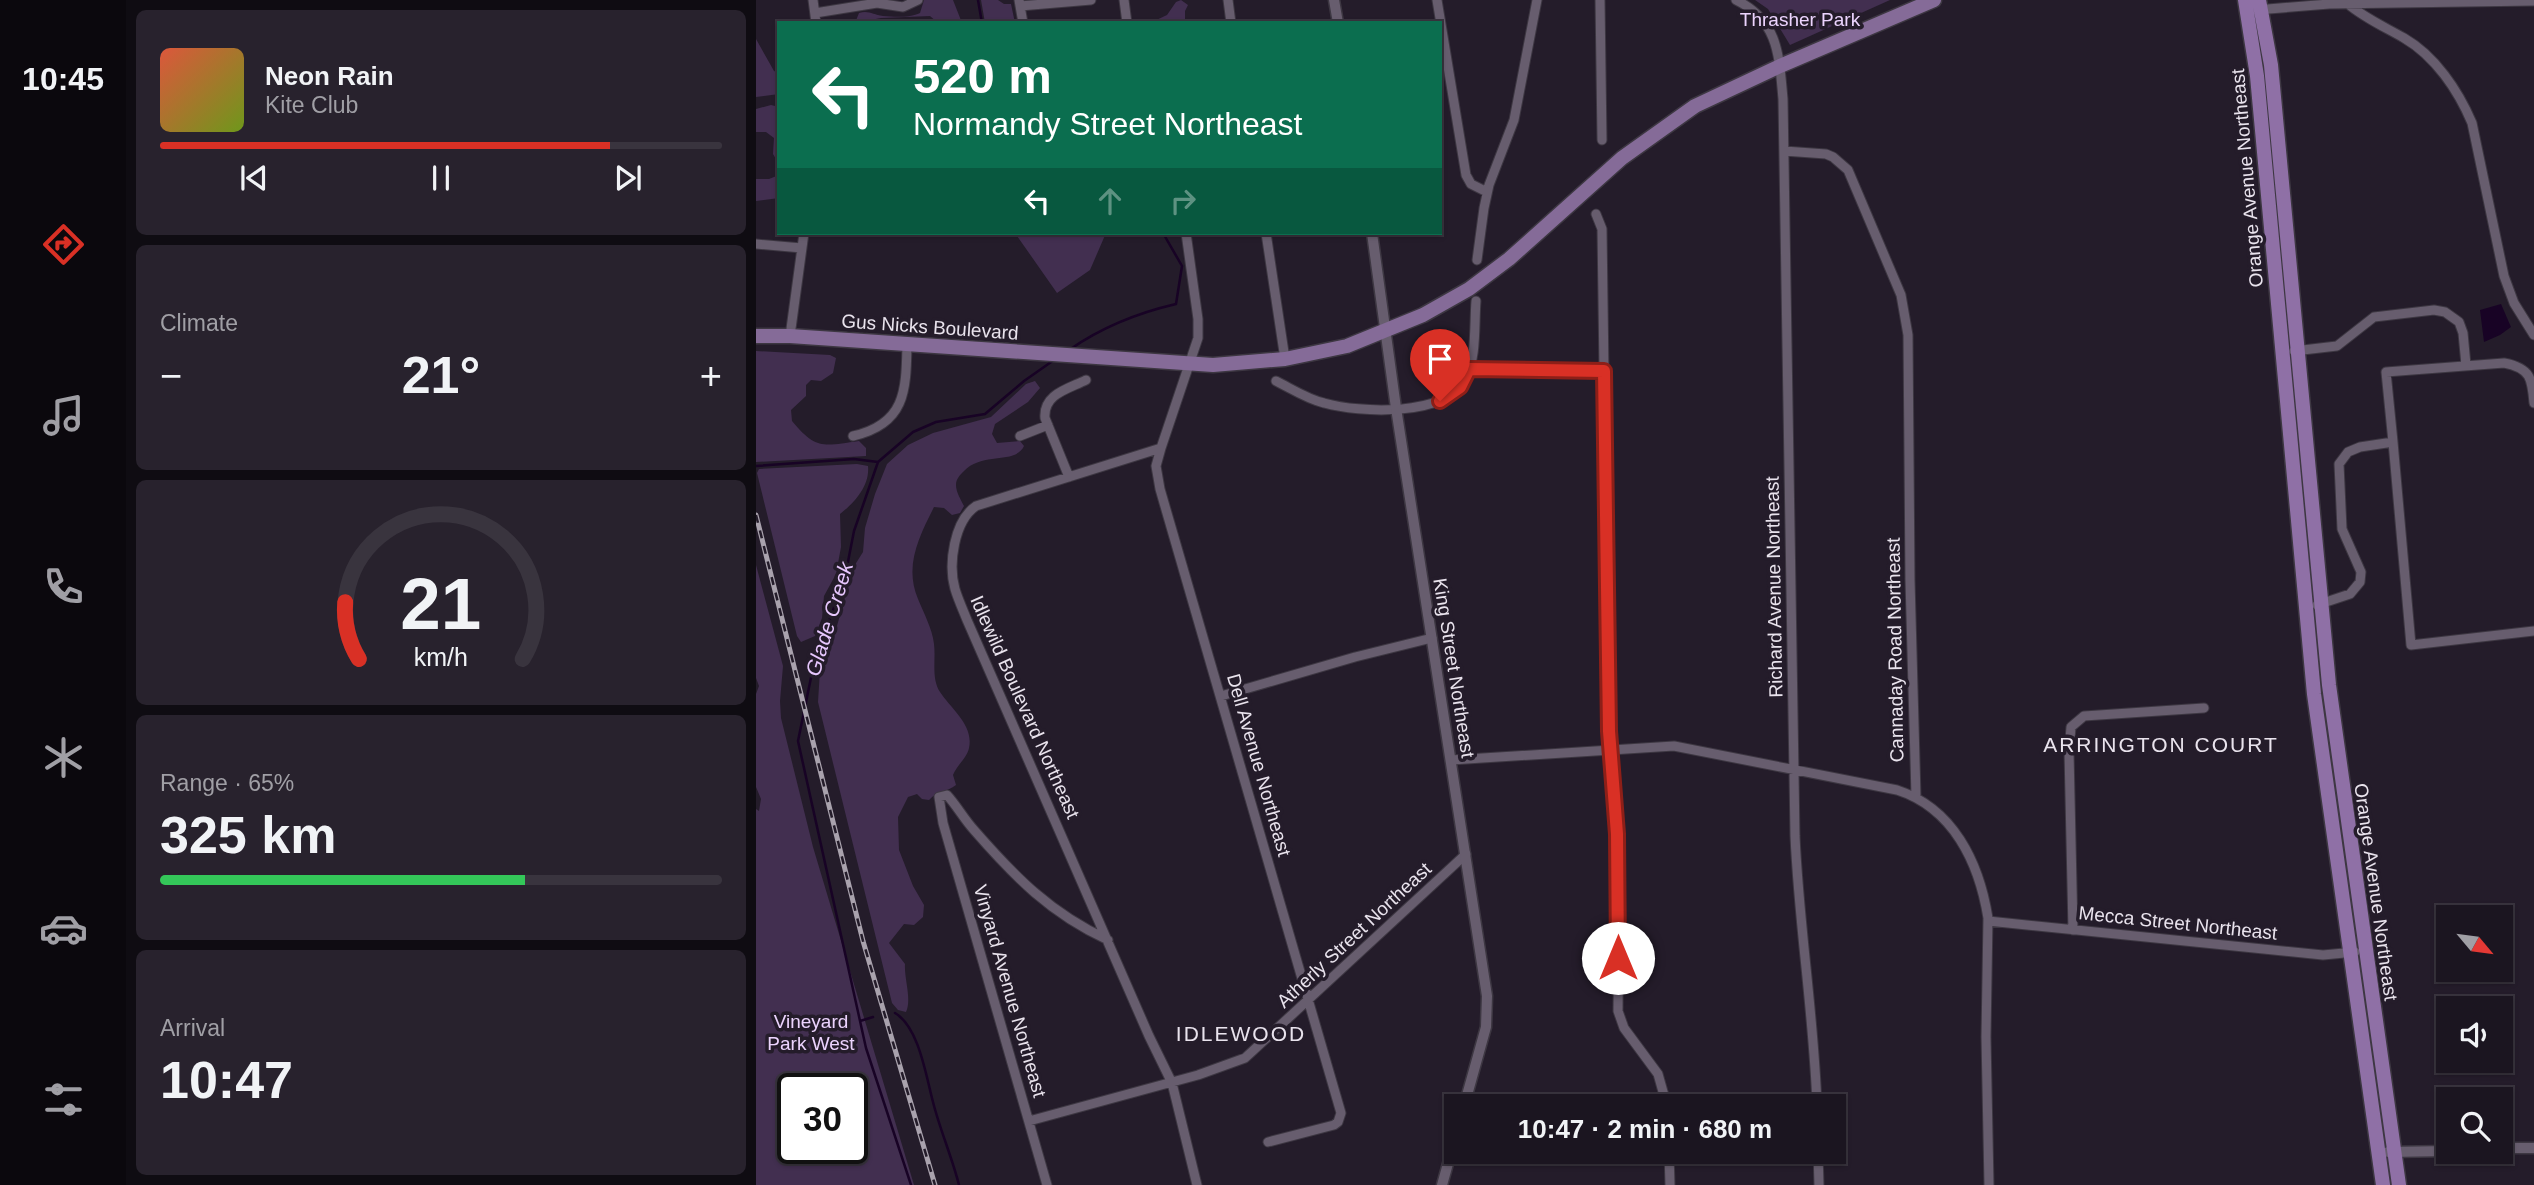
<!DOCTYPE html>
<html lang="en">
<head>
<meta charset="utf-8">
<style>
  :root { --surface:#1b1520; --page:#28222d; --text:#f1f3f6; --muted:#a09fa5; --line:#39343e; --accent:#d93025 }
  body { margin:0; font-family:Arial,sans-serif; background:var(--page); color:var(--text); height:100vh; display:flex; flex-direction:column; font-size:26px; white-space:nowrap }
  * { box-sizing:border-box; margin:0 }
  p { font-size:23px; color:var(--muted) }
  .icon { flex:none; width:38px; height:38px; fill:none; stroke:currentColor; stroke-width:2; stroke-linecap:round; stroke-linejoin:round }
  .map { position:relative; flex:1; overflow:hidden }
  .sheet { display:flex; flex-direction:column; gap:10px; padding:10px; background:#0f0c12; width:630px }
  .sheet>* { flex:none }
  .top-card { position:absolute; left:21px; top:21px; width:665px; height:214px; border-radius:0px; box-shadow:0 2px 5px #0004,0 0 0 2px var(--line); background:#0b6e4f; color:#fff; overflow:hidden }
  .needle { width:46px; rotate:119deg }
  .buttons { position:absolute; left:1680px; top:905px; display:grid; gap:14px }
  .buttons a { display:grid; place-items:center; width:77px; height:77px; border-radius:0px; background:var(--surface); box-shadow:0 2px 5px #0004,0 0 0 2px var(--line); font-size:35px }
  .speed { position:absolute; left:21px; top:1073px; display:flex; gap:14px; font-size:35px; font-weight:700; text-align:center }
  .speed>* { display:grid; place-content:center; width:91px; height:91px; border-radius:50%; background:var(--surface); box-shadow:0 2px 5px #0004,0 0 0 2px var(--line); line-height:1 }
  .speed .limit { border:4px solid #111; border-radius:10px; background:#fff; color:#111 }
  .pin { position:absolute; display:grid; place-items:center; width:60px; height:60px; color:#fff; margin:-72px -30px; border-radius:50% 50% 50% 0; rotate:-45deg; box-shadow:0 0 7px #0007 }
  .pin .icon { rotate:45deg }
  .me { position:absolute; width:77px; margin:-38px; rotate:0deg; stroke-linejoin:round; filter:drop-shadow(0 0 5px #0008) }
  .turn { display:flex; align-items:center; gap:24px; height:147px; padding:0 21px; font-size:32px }
  .turn .icon { width:91px; height:91px; stroke-width:2.5 }
  .turn b { display:block; font-size:49px; line-height:60px }
  .lanes { display:flex; align-items:center; height:66px; padding:0 21px; background:#0003; justify-content:center; gap:35px; direction:ltr }
  .lanes .off { opacity:.35 }
  .big { font-size:52px; font-weight:800; line-height:1.1 }
  .sheet .widget { flex:1; display:flex; flex-direction:column; justify-content:center; gap:10px; min-width:0; padding:0 24px; border-radius:10px; background:var(--page) }
  .sheet .dial { align-items:center; gap:0 }
  .dial svg { height:182px; overflow:visible; fill:none; stroke:var(--line); stroke-width:7; stroke-linecap:round; text-anchor:middle }
  .dial text { fill:var(--text); stroke:none }
  .song { display:flex; align-items:center; gap:21px }
  .cover { width:84px; height:84px; border-radius:10px; background:linear-gradient(135deg,hsl(10 70% 55%),hsl(80 70% 35%)) }
  .played { height:7px; border-radius:4px; background:linear-gradient(90deg,var(--accent) 80%,var(--line) 80%) }
  .keys { display:flex; justify-content:space-around; direction:ltr }
  .heat { display:flex; justify-content:space-between; align-items:center; font-size:38px; direction:ltr }
  .charge { height:10px; border-radius:5px; background:linear-gradient(90deg,#34c759 65%,var(--line) 0) }
  .trip { position:absolute; left:688px; top:1094px; width:402px; height:70px; border-radius:0px; background:var(--surface); box-shadow:0 2px 5px #0004,0 0 0 2px var(--line); font-weight:800; line-height:70px; text-align:center }
  main { display:flex; flex:1; min-height:0 }
  .menu { display:flex; flex-direction:column; width:126px; justify-content:space-around; align-items:center; background:#0b080d; color:var(--muted) }
  .menu .icon { width:49px; height:49px }
  .menu .on { color:var(--accent) }
  .menu b { font-size:32px; color:var(--text) }
  .map>svg:first-child { display:block }
  .green { fill:#422f50; fill-rule:evenodd }
  .water { fill:#180325 }
  .lines { fill:none; stroke-linecap:round; stroke-linejoin:round }
  .stream { stroke:#180325; stroke-width:2.5 }
  .minor-casing { stroke:#3d3742; stroke-width:11 }
  .tertiary-casing { stroke:#3d3742; stroke-width:13 }
  .primary-casing { stroke:#3d3742; stroke-width:17 }
  .trunk-casing { stroke:#3d3742; stroke-width:17 }
  .minor { stroke:#675d6e; stroke-width:9 }
  .tertiary { stroke:#675d6e; stroke-width:10 }
  .primary { stroke:#856b98; stroke-width:14 }
  .trunk { stroke:#8f70a6; stroke-width:14 }
  .rail-casing { stroke:#a9a2ad; stroke-width:5 }
  .rail { stroke:#241c2a; stroke-width:2.5; stroke-dasharray:8; stroke-linecap:butt }
  .route-casing { stroke:#8d1f18; stroke-width:18 }
  .route { stroke:#d93025; stroke-width:12 }
  .labels { text-anchor:middle; dominant-baseline:central; stroke-width:7; stroke-linejoin:round; paint-order:stroke }
  .park-label { font-size:19px; fill:#ecd4fe; stroke:#241c2a }
  .street-label { font-size:19px; fill:#e9e3ed; stroke:#241c2a }
  .water-label { font-size:21px; font-style:italic; fill:#e7c7fe; stroke:#241c2a }
  .neighbourhood-label { font-size:21px; letter-spacing:2px; fill:#e9e3ed; stroke:#241c2a }
</style>
</head>
<body>
<main>
<nav class="menu">
<b>10:45</b>
<svg class="icon on" aria-label="directions" viewBox="0 0 24 24"><path d="M12 3l9 9-9 9-9-9zM9 14v-3h6M13 9l2 2-2 2"/></svg>
<svg class="icon" aria-label="music" viewBox="0 0 24 24"><path d="M9 18V5l10-2v13"/><circle cx="6" cy="18" r="3"/><circle cx="16" cy="16" r="3"/></svg>
<svg class="icon" aria-label="phone" viewBox="0 0 24 24"><path d="M5 4h4l2 5-3 2q2 4 5 5l2-3 5 2v4C11 20 4 13 5 4z"/></svg>
<svg class="icon" aria-label="climate" viewBox="0 0 24 24"><path d="M12 3v18M4 7l16 10M4 17L20 7"/></svg>
<svg class="icon" aria-label="car" viewBox="0 0 24 24"><path d="M5 17H2v-5l4-1 3-4h7l3 4 3 1v5h-3M9 17h6M6 11h13"/><circle cx="7" cy="17" r="2"/><circle cx="17" cy="17" r="2"/></svg>
<svg class="icon" aria-label="filters" viewBox="0 0 24 24"><path d="M4 7h16M4 17h16"/><circle cx="9" cy="7" r="2"/><circle cx="15" cy="17" r="2"/></svg>
</nav>
<section class="sheet">
<div class="widget">
<div class="song"><i class="cover"></i><div><b>Neon Rain</b><p>Kite Club</p></div></div>
<div class="played"></div>
<div class="keys"><svg class="icon" aria-label="previous" viewBox="0 0 24 24"><path d="M18 5L8 12l10 7zM5 5v14"/></svg><svg class="icon" aria-label="pause" viewBox="0 0 24 24"><path d="M8 5v14M16 5v14"/></svg><svg class="icon" aria-label="next" viewBox="0 0 24 24"><path d="M6 5l10 7-10 7zM19 5v14"/></svg></div>
</div>
<div class="widget"><p>Climate</p>
<div class="heat"><a>−</a><b class="big">21°</b><a>+</a></div>
</div>
<div class="widget dial"><svg viewBox="0 0 100 80">
<path d="M14 69A42 42 0 1 1 86 69"/>
<path d="M14 69A42 42 0 0 1 8 44" stroke="#d93025"/>
<text x="50" y="56" font-size="32" font-weight="700">21</text>
<text x="50" y="72" font-size="11">km/h</text>
</svg></div>
<div class="widget"><p>Range · 65%</p><b class="big">325 km</b><div class="charge"></div></div>
<div class="widget"><p>Arrival</p><b class="big">10:47</b></div>
</section>
<div class="map">
<svg width="1778" height="1185" viewBox="0 0 1778 1185">
  <rect width="100%" height="100%" fill="#241c2a"/>
  <path class="green" d="M168 0H197L206 23H182L174 16 125 18 99 23 103 13C113 10 117 15 127 16 138 17 154 18 164 13Z
    M225 0H242L248 4H255L259 23H229Z
    M425 0 432 5 429 11V23H394L411 15 420 2Z
    M999 0H1134L1034 45 1012 9Z
    M0 39 18 71 23 73V94L0 97Z
    M15 105 23 107V164L17 154 18 138 10 132H0V109Z
    M23 175V198L0 201V179H13Z
    M259 233H350L334 270 301 293Z
    M0 351 74 355 80 358 77 373 65 381 55 380 50 385V396L35 410 36 421C60 450 67 446 103 441L110 448V456L0 462Z
    M279 381 284 388 272 402 239 424 236 434 241 443 264 441 268 446C259 465 227 451 208 471 204 475 200 479 200 485 200 492 205 500 208 506L204 513 196 515 188 508 178 507C163 537 148 566 162 599 168 614 176 628 178 644 180 660 175 678 184 692 195 709 218 725 213 748 211 758 201 765 197 775L200 785C191 792 182 790 173 800L166 799 161 794 152 797 142 817 143 850 157 886 168 905 167 917 158 925 148 924 133 943 149 964C148 979 156 999 150 1012L142 1010 136 1003 62 702 64 670 76 644 97 568 107 552 109 528 119 494 131 464 152 445 177 433 235 417 270 384Z
    M101 464 112 466C114 486 98 503 84 514L85 547 80 574 68 596 66 618 59 636 45 642 41 636 1 473 3 469Z
    M0 565 27 666 24 701 25 718 57 847 158 1185H0V809L3 811 5 799 0 787V694L3 686 0 678ZM37 1088H96V1148H37Z"/>
  <path class="water" d="M1745 304 1755 327 1744 335 1728 342 1724 310Z"/>
  <g class="lines">
    <path class="stream" d="M222 0 226 23
      M313 350C346 327 381 313 420 304L426 266 407 233
      M0 466 98 459 122 462
      M139 1013C163 1027 170 1076 177 1102 184 1130 196 1157 203 1185
      M104 1021 117 1017
      M155 1185 110 1048 42 741 58 663 89 577 98 531 122 462 157 432 180 422 229 414 268 381 298 360"/>
    <defs>
      <path id="minor" d="M57 0 60 23
        M263 0 267 23
        M368 0 371 23
        M472 0 475 23
        M681 0 710 175 715 184 731 192
        M844 0 846 140
        M980 0C1023 21 1023 56 1027 99L1039 836C1043 926 1058 1016 1061 1106
        M1592 4C1610 19 1629 27 1648 38 1679 56 1702 90 1716 123L1748 276 1758 303 1778 335
        M264 6 335 0
        M1500 10 1573 4 1778 1
        M59 13 121 3 147 7 162 0
        M1028 151 1070 154 1077 157 1092 170 1145 295 1152 335 1154 580 1160 796
        M840 214 846 229 853 731 863 892 862 1011 868 1028 902 1074 911 1106
        M430 233 442 319V338L405 448 220 506C198 521 192 564 199 589 202 599 207 610 211 620L393 1036 416 1083 441 1185
        M510 233 529 359
        M0 244 46 248
        M721 260 728 208 733 185 758 120 781 0
        M34 336 48 233
        M1538 351 1581 346 1618 317 1678 310 1689 312 1703 322 1707 333 1710 365
        M714 369 733 371H848
        M520 381C536 389 551 399 568 403 604 413 688 417 709 380 721 358 718 325 720 301
        M97 436C150 424 150 390 151 345
        M264 436 292 425
        M1637 442 1630 372 1748 363C1775 368 1776 379 1778 403
        M405 448 400 466 404 489 585 1113 582 1122 578 1125 512 1142
        M313 477 289 418C287 394 312 389 330 380
        M1561 605 1594 594 1604 582 1605 572 1586 529 1583 464 1592 452 1604 447 1637 442 1655 645 1778 631
        M465 696 599 657 676 638
        M695 760 918 746 1141 790C1197 808 1223 862 1232 918L1230 1037 1233 1185
        M1232 921 1567 955 1599 952
        M1317 930 1313 752 1315 727 1328 716 1448 708
        M273 1121 442 1075 489 1058 710 854
        M913 1152 914 1185
        M1062 1152 1063 1185
        M291 1185 187 823 183 797 191 795C201 806 208 819 218 830 259 877 294 913 352 940"/>
      <path id="tertiary" d="M578 0 582 23
        M616 233 640 408 731 996 730 1027 708 1106
        M1745 1148H1778
        M1632 1152 1692 1151
        M686 1185 700 1135"/>
      <path id="primary" d="M0 336H34L457 365 529 359 591 346 667 315 713 289 753 259 866 158 939 106 1024 66 1178 0"/>
      <path id="trunk" d="M1489 0 1501 76 1558 694 1627 1185
        M1503 0 1515 65 1573 685 1643 1185"/>
    </defs>
    <use href="#minor" class="minor-casing"/>
    <use href="#tertiary" class="tertiary-casing"/>
    <use href="#primary" class="primary-casing"/>
    <use href="#trunk" class="trunk-casing"/>
    <use href="#minor" class="minor"/>
    <use href="#tertiary" class="tertiary"/>
    <use href="#primary" class="primary"/>
    <use href="#trunk" class="trunk"/>
    <defs>
      <path id="rail" d="M0 515 107 941 179 1185"/>
    </defs>
    <use href="#rail" class="rail-casing"/>
    <use href="#rail" class="rail"/>
  </g>
  <g class="lines">
    <defs>
      <path id="route" d="M684 401 704 387 713 369 848 371 853 731 861 834 862 958"/>
    </defs>
    <use href="#route" class="route-casing"/>
    <use href="#route" class="route"/>
  </g>
  <g class="labels">
    <g class="park-label">
      <text x="1044" y="19">Thrasher Park</text>
      <text x="55" y="1021">Vineyard<tspan x="55" dy="22">Park West</tspan></text>
    </g>
    <g class="street-label">
      <text transform="translate(1491 178) rotate(-95)">Orange Avenue Northeast</text>
      <text transform="translate(174 327) rotate(4)">Gus Nicks Boulevard</text>
      <text transform="translate(1018 587) rotate(-91)">Richard Avenue Northeast</text>
      <text transform="translate(1139 650) rotate(-91)">Cannaday Road Northeast</text>
      <text transform="translate(698 668) rotate(81)">King Street Northeast</text>
      <text transform="translate(269 707) rotate(66)">Idlewild Boulevard Northeast</text>
      <text transform="translate(503 765) rotate(74)">Dell Avenue Northeast</text>
      <text transform="translate(1620 892) rotate(82)">Orange Avenue Northeast</text>
      <text transform="translate(1422 923) rotate(6)">Mecca Street Northeast</text>
      <text transform="translate(598 935) rotate(-43)">Atherly Street Northeast</text>
      <text transform="translate(254 991) rotate(74)">Vinyard Avenue Northeast</text>
    </g>
    <g class="water-label">
      <text transform="translate(73 619) rotate(-73)">Glade Creek</text>
    </g>
    <g class="neighbourhood-label">
      <text x="1405" y="744">ARRINGTON COURT</text>
      <text x="485" y="1033">IDLEWOOD</text>
    </g>
  </g>
</svg>
<div class="buttons">
<a><svg class="needle" viewBox="-14 -14 28 28"><path d="M0-13l5 13h-10z" fill="#e53935"/><path d="M0 13l5-13h-10z" fill="#a09fa5"/></svg></a>
<a><svg class="icon" aria-label="sound" viewBox="0 0 24 24"><path d="M4 9h4l5-4v14l-5-4H4zM17 9q2 3 0 6"/></svg></a>
<a><svg class="icon" aria-label="search" viewBox="0 0 24 24"><circle cx="10" cy="10" r="6"/><path d="M15 15l6 6"/></svg></a>
</div>
<div class="speed"><div class="limit">30</div></div>
<div class="pin" style="left:684px;top:401px;background:#d93025"><svg class="icon" aria-label="arrive" viewBox="0 0 24 24"><path d="M6 21V4h12l-3 4 3 4H6"/></svg></div>
<svg class="me" style="left:862px;top:958px" viewBox="-20 -20 40 40"><circle r="19" fill="#fff"/><path d="M0-13L10 11 0 6-10 11z" fill="#d93025"/></svg>
<div class="trip">10:47 · 2 min · 680 m</div>
<div class="top-card">
<div class="turn"><svg class="icon" aria-label="left" viewBox="0 0 24 24"><path d="M17 20v-9H6M10 6l-5 5 5 5"/></svg><div><b>520 m</b>Normandy Street Northeast</div></div>
<div class="lanes"><svg class="icon" aria-label="left" viewBox="0 0 24 24"><path d="M17 20v-9H6M10 6l-5 5 5 5"/></svg><svg class="icon off" aria-label="ahead" viewBox="0 0 24 24"><path d="M12 20V5M6 11l6-6 6 6"/></svg><svg class="icon off" aria-label="right" viewBox="0 0 24 24"><path d="M7 20v-9h11M14 6l5 5-5 5"/></svg></div>
</div>
</div>
</main>
</body>
</html>
